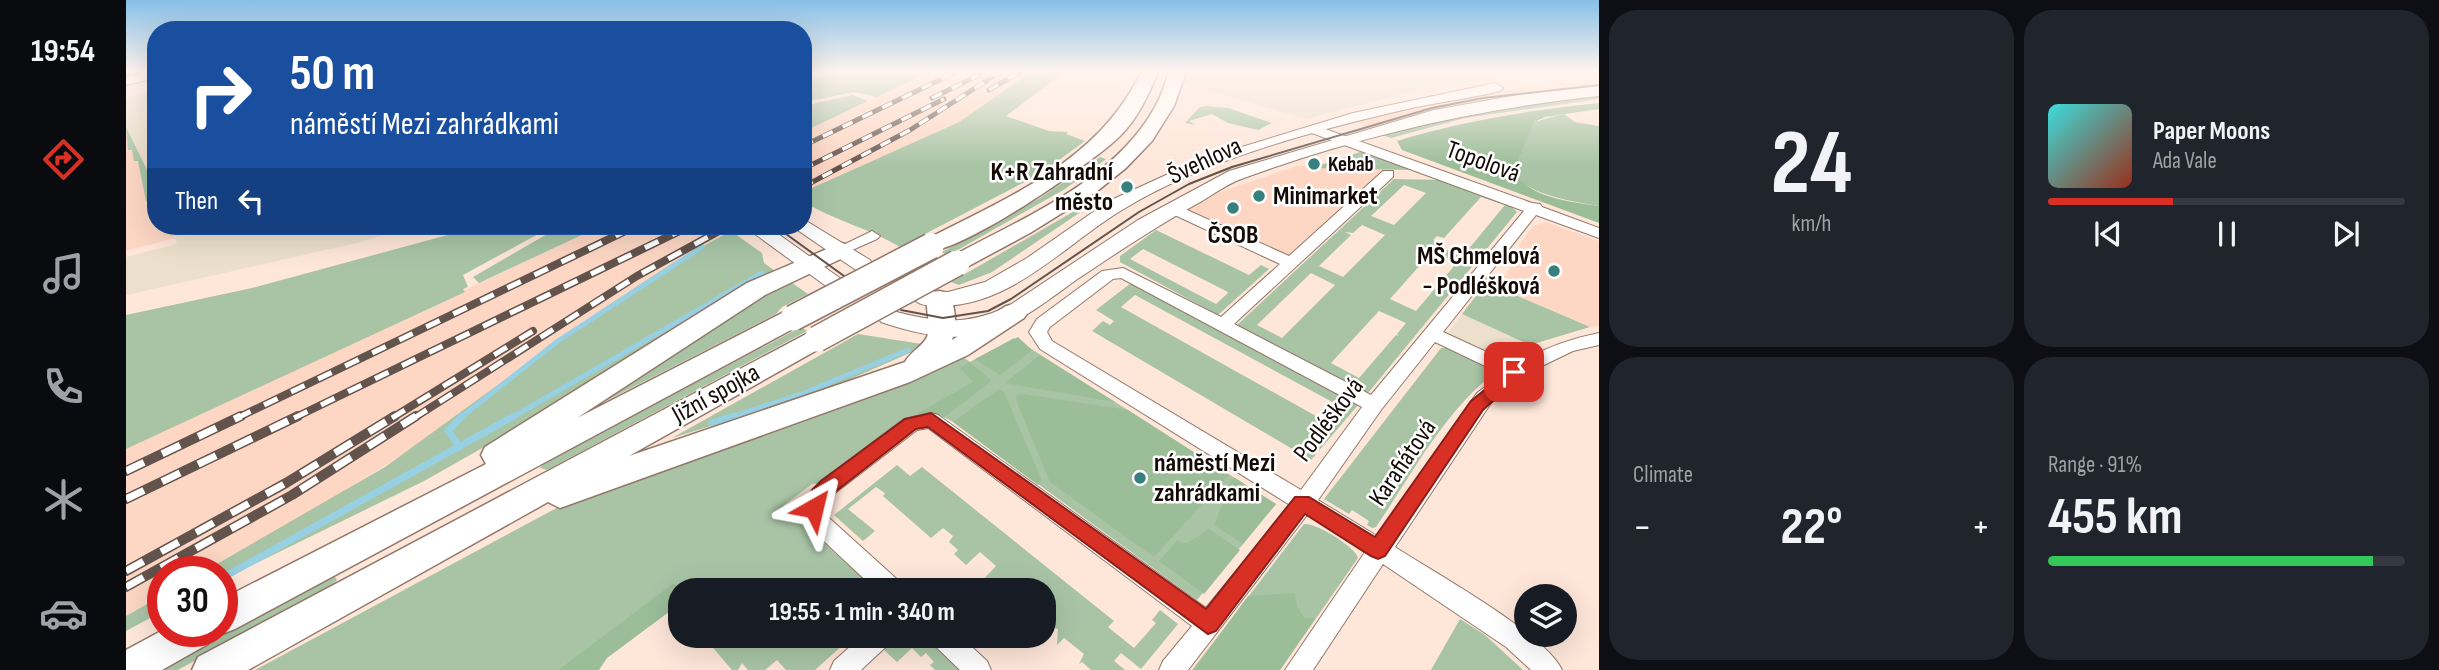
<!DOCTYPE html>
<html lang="en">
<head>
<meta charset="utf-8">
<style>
  :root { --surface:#171b24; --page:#20242c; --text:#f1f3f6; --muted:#9ea1a6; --line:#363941; --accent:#d93025 }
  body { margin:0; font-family:"Sofia Sans Condensed",sans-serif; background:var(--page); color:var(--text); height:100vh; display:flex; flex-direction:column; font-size:26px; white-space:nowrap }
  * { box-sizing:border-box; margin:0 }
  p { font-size:23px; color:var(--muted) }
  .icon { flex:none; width:38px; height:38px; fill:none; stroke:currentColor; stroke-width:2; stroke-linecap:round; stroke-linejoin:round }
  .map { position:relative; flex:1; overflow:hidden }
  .drawer { display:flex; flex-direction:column; gap:10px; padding:10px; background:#0d0f14; width:840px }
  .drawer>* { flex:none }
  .top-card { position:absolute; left:21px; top:21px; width:665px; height:214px; border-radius:28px; box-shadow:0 7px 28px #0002; background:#1a4fa0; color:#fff; overflow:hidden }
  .controls { position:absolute; left:1388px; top:584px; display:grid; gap:14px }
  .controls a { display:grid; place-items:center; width:63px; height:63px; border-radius:50%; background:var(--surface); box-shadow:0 7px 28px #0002; font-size:35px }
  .speed { position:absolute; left:21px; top:556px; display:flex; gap:14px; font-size:35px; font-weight:700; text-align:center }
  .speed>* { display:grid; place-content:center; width:91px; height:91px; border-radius:50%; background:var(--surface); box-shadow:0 7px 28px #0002; line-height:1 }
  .speed .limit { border:10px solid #d22; background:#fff; color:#111 }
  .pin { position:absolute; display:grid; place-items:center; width:60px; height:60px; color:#fff; margin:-30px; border-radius:14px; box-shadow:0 4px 10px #0006 }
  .me { position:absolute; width:77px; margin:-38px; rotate:37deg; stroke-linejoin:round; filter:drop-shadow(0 0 5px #0008) }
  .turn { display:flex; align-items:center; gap:24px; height:147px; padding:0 28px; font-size:32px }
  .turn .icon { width:91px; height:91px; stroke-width:2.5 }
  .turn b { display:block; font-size:49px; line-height:60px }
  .then { display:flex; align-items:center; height:66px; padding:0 28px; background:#0003; gap:14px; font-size:26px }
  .big { font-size:52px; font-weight:700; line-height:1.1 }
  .drawer .tile { flex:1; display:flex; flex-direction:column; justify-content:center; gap:10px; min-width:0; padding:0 24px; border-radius:28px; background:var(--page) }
  .drawer .dial { align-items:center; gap:0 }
  .dial b { font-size:91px; line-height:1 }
  .song { display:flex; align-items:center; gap:21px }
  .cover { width:84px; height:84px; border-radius:10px; background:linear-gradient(135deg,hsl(180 70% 55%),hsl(10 70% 35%)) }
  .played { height:7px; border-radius:4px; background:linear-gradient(90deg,var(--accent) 35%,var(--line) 35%) }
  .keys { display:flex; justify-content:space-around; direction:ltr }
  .heat { display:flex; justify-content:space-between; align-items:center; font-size:38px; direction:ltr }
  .charge { height:10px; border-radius:5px; background:linear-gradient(90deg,#34c759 91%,var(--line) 0) }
  .drawer .tiles { flex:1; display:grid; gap:10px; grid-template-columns:repeat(2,1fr) }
  .trip { position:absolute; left:542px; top:578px; width:388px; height:70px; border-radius:28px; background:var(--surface); box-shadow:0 7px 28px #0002; font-weight:700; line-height:70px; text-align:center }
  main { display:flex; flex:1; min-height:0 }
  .tabs { display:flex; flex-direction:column; width:126px; justify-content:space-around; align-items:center; background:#090b0e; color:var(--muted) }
  .tabs .icon { width:49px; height:49px }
  .tabs .selected { color:var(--accent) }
  .tabs b { font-size:32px; color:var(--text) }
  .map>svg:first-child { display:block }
  .built { fill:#fdd7c4 }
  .industrial { fill:#ece0cc }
  .green { fill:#a8c4a5; fill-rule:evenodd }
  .forest { fill:#9bbd98 }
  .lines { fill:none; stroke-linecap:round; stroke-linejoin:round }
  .stream-far1 { stroke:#97d0e2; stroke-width:5 }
  .stream { stroke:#97d0e2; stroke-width:7 }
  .minor-casing { stroke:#93786a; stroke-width:2 }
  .major-casing { stroke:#93786a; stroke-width:2 }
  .highway-casing { stroke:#93786a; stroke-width:3 }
  .minor { fill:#fff; fill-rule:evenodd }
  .major { fill:#fff; fill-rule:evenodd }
  .highway { fill:#fff; fill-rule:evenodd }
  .tram { stroke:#62534c; stroke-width:2 }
  .rail-far2-casing { stroke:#62534c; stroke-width:5 }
  .rail-far1-casing { stroke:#62534c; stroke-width:8 }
  .rail-casing { stroke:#62534c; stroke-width:10 }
  .rail-far2 { stroke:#fff; stroke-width:3.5; stroke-dasharray:11; stroke-linecap:butt }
  .rail-far1 { stroke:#fff; stroke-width:5; stroke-dasharray:15; stroke-linecap:butt }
  .rail { stroke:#fff; stroke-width:7; stroke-dasharray:20; stroke-linecap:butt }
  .highway-bridge-casing { stroke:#93786a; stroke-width:28; stroke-linecap:butt }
  .highway-bridge { stroke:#fff; stroke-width:25 }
  .route { fill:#d93025; stroke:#8d1f18; stroke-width:2 }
  .poi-dot { fill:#38807e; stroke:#fff; stroke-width:2.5 }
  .labels { text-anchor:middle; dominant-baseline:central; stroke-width:5; stroke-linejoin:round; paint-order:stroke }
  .far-poi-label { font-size:21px; font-weight:bold; fill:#140a06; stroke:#fff; text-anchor:start }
  .street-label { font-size:26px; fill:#140a06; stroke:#fff }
  .poi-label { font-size:26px; font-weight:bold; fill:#140a06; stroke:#fff; text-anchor:end }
</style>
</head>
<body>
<main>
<nav class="tabs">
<b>19:54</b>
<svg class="icon selected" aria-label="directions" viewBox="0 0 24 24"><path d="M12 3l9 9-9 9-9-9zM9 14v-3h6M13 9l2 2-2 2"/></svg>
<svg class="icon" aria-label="music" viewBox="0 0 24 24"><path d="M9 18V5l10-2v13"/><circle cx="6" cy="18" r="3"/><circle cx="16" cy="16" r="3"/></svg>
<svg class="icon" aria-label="phone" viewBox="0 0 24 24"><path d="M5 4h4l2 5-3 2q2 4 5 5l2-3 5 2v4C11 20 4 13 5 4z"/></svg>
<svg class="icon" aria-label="climate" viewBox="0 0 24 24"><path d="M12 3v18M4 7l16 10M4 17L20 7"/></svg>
<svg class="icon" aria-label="car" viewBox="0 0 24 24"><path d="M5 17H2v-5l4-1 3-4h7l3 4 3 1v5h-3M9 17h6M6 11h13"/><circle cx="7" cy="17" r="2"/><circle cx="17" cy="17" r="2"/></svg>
</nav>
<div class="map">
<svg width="1473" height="670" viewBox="0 0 1473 670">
  <rect width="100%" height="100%" fill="#fee6d9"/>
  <path class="built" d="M804 72H906L833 122 677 192V132Z
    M1473 80V87L1326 106 1276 118 1245 129 1228 120 1356 93Z
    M0 127 30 188V226H46L49 238 0 251Z
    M1171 166 1260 169 1161 258 1058 210 1091 193Z
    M1420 222 1473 241V326L1464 327 1361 283 1375 281 1395 253 1393 245 1407 226Z
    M475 226H615L545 264 472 312 296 442 206 499 77 572H37V595L0 616V449Z"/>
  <path class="industrial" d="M1016 72H1410L1272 95 1181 119Z
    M30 91V188L0 127V98Z
    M46 226H287L235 242 0 295V257L51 244Z
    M1336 314 1404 345 1377 358 1322 333Z"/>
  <path class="green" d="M697 72H804L751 97 729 92 677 102V83L701 75Z
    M906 72H938L880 116 923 131 942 132 940 134 959 141 914 174 774 247C743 228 708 221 677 201V193L686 188 833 122Z
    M727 95 742 101 677 132V106Z
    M1473 95V99L1339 118 1265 138 1256 135 1363 108Z
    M1079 106 1102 108 1146 123 1132 130 1102 123 1086 114 1063 121 1070 125 1059 123 1073 108Z
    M1438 114 1449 122 1473 126V206C1454 203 1386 193 1388 167 1388 153 1402 134 1408 122Z
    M0 127 30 188V198L20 201 12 161H8L6 150H2Z
    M1234 152 1242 153 1304 176 1285 170 1185 168Z
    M974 157 980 159 939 189 821 256 816 252 914 198Z
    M1268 179 1316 180 1385 206 1391 212 1242 393 1111 325ZM1278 185 1300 193 1268 225 1245 216ZM1355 197 1379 205 1336 257 1314 247V243L1307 240 1311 236 1318 238ZM1236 225 1259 235 1217 277 1193 266 1225 235 1219 232 1227 233ZM1308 253 1326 260 1324 262 1329 265 1290 311 1264 299 1304 254ZM1185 273 1209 285 1156 338 1131 325ZM1253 311 1280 323 1271 334 1273 336 1270 335 1233 378 1205 363Z
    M952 209 956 211 866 272 833 285 825 282Z
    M355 226H427L337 275 342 287 337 289 339 292 0 449V315L126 288Z
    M435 226H475L353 283 347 277Z
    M1030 230 1123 275 1135 265 1143 269 1092 315 994 262V256ZM1017 249 1102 292V293L1090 304 1004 259Z
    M605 231 636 253 638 263 648 270 451 394 300 480 96 580V572H77L259 467 472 312 545 264Z
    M662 280 682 294 656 307 650 314 466 408Z
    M1005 283 1232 405 1185 460 966 331 977 321 984 325 988 321 970 310ZM1009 295 1210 404 1197 420 995 307Z
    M1360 283H1361L1464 327 1404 345 1336 314Z
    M675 327 681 331 421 470 414 468 418 463Z
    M732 334 802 345 695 392 546 438Z
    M888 338 1150 504 1071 600 827 422C814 414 801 410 786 417L695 483 686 484 657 506 750 590 555 592 548 584 431 670H129L466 489 837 357 844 362Z
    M1315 348H1321L1371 371C1319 410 1286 474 1250 527L1246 528 1241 525 1243 521 1226 510 1223 514 1198 499Z
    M771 465 784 476 796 467 988 621 982 627 1008 648 1030 623 1026 620 1034 610 1052 624 1015 669 995 653 988 661 999 670H965L956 662 953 664 958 654 938 638 931 645 932 629 919 626V590H866L856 581 870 566 854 552 840 565 828 554 832 550 823 542 827 536 817 528 805 538 757 496 759 493 750 487 722 509 749 531 737 541 708 515Z
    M1178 524C1189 522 1230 547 1232 558L1154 670H1066Z
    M208 575 211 580 207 584 52 670H33Z
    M37 595V611L0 631V616Z
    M1334 619 1359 635 1397 670H1305Z
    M576 635H728L689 670H660L651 660 639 670H622L616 663 612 670H606Z
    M772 635H798L835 670H809L804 665 808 662 800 653 795 657 786 648 771 662 757 649Z"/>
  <path class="forest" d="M1473 103V109L1419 117 1408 122 1388 169C1397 197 1447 202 1473 206V223L1276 150 1271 141C1337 121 1404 110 1473 103Z
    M892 337 906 350 874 375 849 359Z
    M914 355 915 356 989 402 879 383Z
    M843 362 864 379V382L819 417 806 413 791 414 847 382 834 368Z
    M873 389 878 392 916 481 912 485 827 422Z
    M898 394 1002 410 1103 475 1028 557 924 482 890 400 891 395Z
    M1109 478 1150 504 1117 544 1088 525 1097 503 1093 496Z
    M1083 529 1114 550 1078 594 1033 561 1051 541 1061 543Z
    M548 583 555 591 545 599 551 606 481 658 473 670H431Z
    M1169 593 1171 606 1178 618 1189 619 1154 670H1068L1122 596Z"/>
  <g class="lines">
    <path class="stream-far1" d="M334 418 432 341 576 247
      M385 418 636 273
      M602 418 678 393 782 350"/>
    <path class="stream" d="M586 423 608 416
      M334 447 322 431 336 416
      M96 578 388 416"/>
    <defs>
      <path id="minor" d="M1188 125 1406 203 1414 204 1416 207 1473 228V238L1410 215 1317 332 1389 365C1416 349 1443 339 1473 333V345L1447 351 1418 365 1365 403 1269 547C1307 572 1420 634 1436 670H1405L1380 647 1257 564 1187 670H1159L1239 552 1181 515 1062 670H1033L1037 661 1066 626 802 428 791 430 709 493 700 506 702 517 774 582 778 590H750L684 528 678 504 695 481 778 419 805 413 812 415 1080 608 1164 505 914 349 903 332 911 319 976 271 997 268 1095 317 1154 264 1040 211V205H1050L1163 256 1257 171H1267V177L1108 324 1245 395 1398 211 1183 132 1182 129ZM995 278 1236 407 1175 490 926 341 921 332 924 327 987 279ZM1309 342 1376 374 1351 393 1251 536 1192 500 1255 410Z
        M746 231 754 236 751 239 715 255 707 250Z
        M737 635H767L764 643 735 670H704L708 661Z
        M803 635H833L861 661 865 670H834L806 643Z"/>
      <path id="major" d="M13 72H30V78L0 85V75Z
        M1369 83 1377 88 1374 91C1345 98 1315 102 1286 108 1193 129 1077 160 996 210 938 245 884 308 811 306 801 305 793 306 787 298L798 291 822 292 859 282 901 258 983 201 1073 160 1227 113Z
        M1473 86V96C1351 109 1233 136 1118 178 1103 183 1089 193 1076 201 1032 225 992 252 950 280 918 303 885 331 843 336 813 339 784 332 755 322L752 317 755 312 763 310C808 322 837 327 881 307L1012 220 1103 171 1308 110 1397 94Z
        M677 219 744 260 747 265 744 270H730L670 229 668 226H677Z
        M618 226H641L718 281 714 286H700Z"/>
      <path id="highway" d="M1015 72H1032C1022 96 1012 118 994 136 968 162 828 259 797 251L793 246 797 241C880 198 973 162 1015 72Z
        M1043 72H1060L1048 106 1026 141 1000 168 970 192 904 233 839 268H823L819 263 823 258C894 219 988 182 1029 107 1035 97 1039 84 1043 72Z
        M715 243 723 245 727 250 723 255 639 295 451 418 658 312 667 309 676 312 680 318 676 324 109 629 96 634 91 632H96V599L360 464 355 455 359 447 621 283Z
        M813 291 822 293C830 306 831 326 826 340L880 306 889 304 898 306 902 312 898 318 842 355 784 382 434 508 422 502 122 670H66L72 657 682 333 691 330 700 333 704 339 700 345 503 456 779 362C784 352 796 347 801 337 807 323 796 306 804 293Z
        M37 630 87 632 82 644 36 670H0V650Z"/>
    </defs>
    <use href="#minor" class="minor-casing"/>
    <use href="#major" class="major-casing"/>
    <use href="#highway" class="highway-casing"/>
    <use href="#minor" class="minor"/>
    <use href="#major" class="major"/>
    <use href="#highway" class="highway"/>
    <path class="tram" d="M0 76 16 72
      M649 226 718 276
      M775 310 817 318 862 311 885 299 1013 212 1063 184 1106 167 1306 108 1357 98 1473 85"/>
    <defs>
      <path id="rail-far2" d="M863 90 894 72
        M806 98 853 75
        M677 146 830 72
        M677 169 818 99
        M677 187 784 130 874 72"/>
      <path id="rail-far1" d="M111 418 510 226
        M168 418 564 226
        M266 418 407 331
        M288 418 511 276 602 226"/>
      <path id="rail" d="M0 471 115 416
        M0 499 172 416
        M0 571 160 483 269 416
        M0 587 166 495 290 416"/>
    </defs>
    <use href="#rail-far2" class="rail-far2-casing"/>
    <use href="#rail-far1" class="rail-far1-casing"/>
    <use href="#rail" class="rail-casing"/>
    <use href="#rail-far2" class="rail-far2"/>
    <use href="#rail-far1" class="rail-far1"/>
    <use href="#rail" class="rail"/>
    <defs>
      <path id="highway-bridge" d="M667 318 805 246
        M691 339 831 263"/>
    </defs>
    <use href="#highway-bridge" class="highway-bridge-casing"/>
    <use href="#highway-bridge" class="highway-bridge"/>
  </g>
  <linearGradient id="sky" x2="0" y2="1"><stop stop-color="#87bfe6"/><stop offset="0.43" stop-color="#fff4ee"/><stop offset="1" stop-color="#fff4ee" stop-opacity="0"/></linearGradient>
  <rect width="1473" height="166" fill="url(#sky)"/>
  <path class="route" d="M1388 366 1394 367V376L1357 410 1259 556 1252 559 1245 556 1179 514 1090 631 1082 634 802 427 790 429 709 492 701 500 695 514H681L679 508 686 490 695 481 779 419 805 413 1080 609 1169 497H1183L1249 537 1345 401Z"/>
  <g class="poi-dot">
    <circle cx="1188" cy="164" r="7"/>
    <circle cx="1001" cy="187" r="7"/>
    <circle cx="1133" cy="196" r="7"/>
    <circle cx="1107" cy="208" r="7"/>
    <circle cx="1428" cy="271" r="7"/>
    <circle cx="1014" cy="478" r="7"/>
  </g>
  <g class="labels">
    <g class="far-poi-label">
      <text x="1202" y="164">Kebab</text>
    </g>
    <g class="street-label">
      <text transform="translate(1079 161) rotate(-25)">Švehlova</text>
      <text transform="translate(1357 162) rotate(20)">Topolová</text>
      <text transform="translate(590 394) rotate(-29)">Jižní spojka</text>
      <text transform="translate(1203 420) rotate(-53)">Podléšková</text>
      <text transform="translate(1277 463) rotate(-56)">Karafiátová</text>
    </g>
    <g class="poi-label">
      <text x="987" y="172">K+R Zahradní<tspan x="987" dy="30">město</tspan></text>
      <text x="1147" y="196" text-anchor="start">Minimarket</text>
      <text x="1107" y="235" text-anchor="middle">ČSOB</text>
      <text x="1414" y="256">MŠ Chmelová<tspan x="1414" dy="30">- Podléšková</tspan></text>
      <text x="1028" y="463" text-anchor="start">náměstí Mezi<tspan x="1028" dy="30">zahrádkami</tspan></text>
    </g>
  </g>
</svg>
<div class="controls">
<a><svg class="icon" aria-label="layers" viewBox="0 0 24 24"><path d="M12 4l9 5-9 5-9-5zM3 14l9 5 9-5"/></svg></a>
</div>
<div class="speed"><div class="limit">30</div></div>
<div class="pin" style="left:1388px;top:372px;background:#d93025"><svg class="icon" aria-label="arrive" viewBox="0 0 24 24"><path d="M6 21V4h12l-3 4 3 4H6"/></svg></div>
<svg class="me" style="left:688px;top:508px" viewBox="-20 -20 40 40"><path d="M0-17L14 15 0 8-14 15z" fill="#d93025" stroke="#fff" stroke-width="4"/></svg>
<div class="trip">19:55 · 1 min · 340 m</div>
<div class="top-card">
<div class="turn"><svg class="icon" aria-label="right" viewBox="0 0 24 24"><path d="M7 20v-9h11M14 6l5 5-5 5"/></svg><div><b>50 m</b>náměstí Mezi zahrádkami</div></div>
<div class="then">Then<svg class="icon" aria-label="left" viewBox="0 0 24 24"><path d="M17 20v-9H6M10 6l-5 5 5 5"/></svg></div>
</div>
</div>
<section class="drawer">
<div class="tiles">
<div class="tile dial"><b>24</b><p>km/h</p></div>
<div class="tile">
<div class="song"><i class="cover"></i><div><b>Paper Moons</b><p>Ada Vale</p></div></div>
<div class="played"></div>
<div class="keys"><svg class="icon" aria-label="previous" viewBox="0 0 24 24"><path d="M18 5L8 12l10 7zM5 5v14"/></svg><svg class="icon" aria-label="pause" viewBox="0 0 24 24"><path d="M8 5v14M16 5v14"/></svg><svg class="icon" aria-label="next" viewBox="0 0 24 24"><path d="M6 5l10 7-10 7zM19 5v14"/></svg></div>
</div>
<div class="tile"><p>Climate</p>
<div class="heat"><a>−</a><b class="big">22°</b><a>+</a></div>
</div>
<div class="tile"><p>Range · 91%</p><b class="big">455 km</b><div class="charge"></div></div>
</div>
</section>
</main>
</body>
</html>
